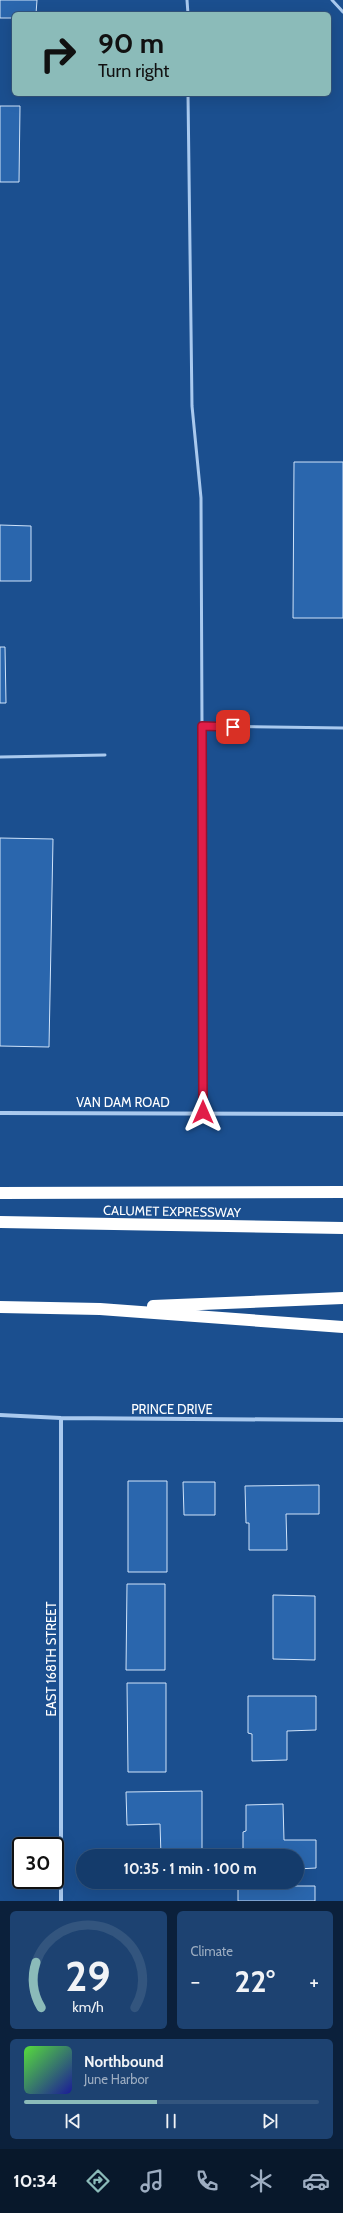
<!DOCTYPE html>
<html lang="en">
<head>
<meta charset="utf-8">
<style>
  :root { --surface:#143b6b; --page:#1d4271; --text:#f1f3f6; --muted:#9dadc1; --line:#33557e; --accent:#8bbbb9 }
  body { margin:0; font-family:Cabin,sans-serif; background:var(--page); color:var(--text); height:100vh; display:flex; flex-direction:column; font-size:15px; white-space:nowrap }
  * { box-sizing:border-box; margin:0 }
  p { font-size:13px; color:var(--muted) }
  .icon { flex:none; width:22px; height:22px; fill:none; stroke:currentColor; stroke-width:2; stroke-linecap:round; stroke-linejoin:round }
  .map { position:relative; height:1901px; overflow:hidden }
  .details { display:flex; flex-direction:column; gap:10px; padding:10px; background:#0b203b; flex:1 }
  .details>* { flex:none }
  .top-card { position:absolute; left:12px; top:12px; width:319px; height:84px; border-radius:6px; box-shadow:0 4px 16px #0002,0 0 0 1px var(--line); background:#8bbbb9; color:#111; overflow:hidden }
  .speed { position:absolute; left:12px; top:1837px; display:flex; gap:8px; font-size:20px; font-weight:700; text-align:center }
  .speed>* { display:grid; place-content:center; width:52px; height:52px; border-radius:50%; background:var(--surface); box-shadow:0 4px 16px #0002,0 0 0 1px var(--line); line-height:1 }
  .speed .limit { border:2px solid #111; border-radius:6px; background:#fff; color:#111 }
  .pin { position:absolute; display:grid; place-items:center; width:34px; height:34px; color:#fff; margin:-17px; border-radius:8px; box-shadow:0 2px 6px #0006 }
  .me { position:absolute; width:44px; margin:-22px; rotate:0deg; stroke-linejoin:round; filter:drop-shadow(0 0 3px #0008) }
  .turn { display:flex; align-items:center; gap:14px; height:84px; padding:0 20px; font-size:18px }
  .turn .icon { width:52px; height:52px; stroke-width:2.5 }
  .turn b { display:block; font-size:28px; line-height:34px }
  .big { font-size:30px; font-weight:800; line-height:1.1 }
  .details .widget { flex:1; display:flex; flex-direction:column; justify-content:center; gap:6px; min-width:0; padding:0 14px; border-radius:6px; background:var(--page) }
  .details .dial { align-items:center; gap:0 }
  .dial svg { height:104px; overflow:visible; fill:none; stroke:var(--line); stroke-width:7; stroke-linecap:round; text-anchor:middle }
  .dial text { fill:var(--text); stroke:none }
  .song { display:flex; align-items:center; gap:12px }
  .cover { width:48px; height:48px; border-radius:6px; background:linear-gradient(135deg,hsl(110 70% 55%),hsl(240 70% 35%)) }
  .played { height:4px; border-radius:2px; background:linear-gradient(90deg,var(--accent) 45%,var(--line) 45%) }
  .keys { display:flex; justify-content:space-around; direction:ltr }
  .heat { display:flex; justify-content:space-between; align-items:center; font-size:22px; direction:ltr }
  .details .tiles { flex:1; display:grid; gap:10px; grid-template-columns:1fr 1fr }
  .widget:last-child { grid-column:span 2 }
  .trip { position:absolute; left:76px; top:1849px; width:228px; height:40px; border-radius:20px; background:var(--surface); box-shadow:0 4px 16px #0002,0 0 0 1px var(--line); font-weight:800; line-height:40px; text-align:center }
  .dock { display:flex; height:64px; justify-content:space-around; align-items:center; background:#08182b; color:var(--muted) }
  .dock .icon { width:28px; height:28px }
  .dock .active { color:var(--accent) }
  .dock b { font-size:18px; color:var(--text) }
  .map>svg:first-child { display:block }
  .building { fill:#2a66ad; stroke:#cfe3fa }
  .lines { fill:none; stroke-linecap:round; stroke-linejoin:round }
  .lane { stroke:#a9c9ee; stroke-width:3 }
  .street { stroke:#a9c9ee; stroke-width:4 }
  .highway { stroke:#fff; stroke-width:12 }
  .route-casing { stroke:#92132f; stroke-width:10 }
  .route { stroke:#e11d48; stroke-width:7 }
  .labels { text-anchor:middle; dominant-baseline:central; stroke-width:4; stroke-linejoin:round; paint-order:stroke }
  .street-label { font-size:13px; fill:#fff; stroke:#1b4f8f }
</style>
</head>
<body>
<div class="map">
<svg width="343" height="1901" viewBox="0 0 343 1901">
  <rect width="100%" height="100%" fill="#1b4f8f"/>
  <path class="building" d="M0 0H37L36 14H14V18H0Z
    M0 106H20L19 182H0Z
    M294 462H343V618H293Z
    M0 525 31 526V581H0Z
    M0 647H5L6 703H0Z
    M0 838 53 839 49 1047 0 1046Z
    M128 1481H167V1572H128Z
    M183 1482H215V1515H184Z
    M319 1485V1514H286L287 1550H249V1523H246L245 1486Z
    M127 1584H165V1670H126Z
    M273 1595 315 1596V1660L273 1659Z
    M127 1683H166V1772H128Z
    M248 1696H316V1730L287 1731V1760L252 1761V1734L248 1733Z
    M202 1791V1856H161L160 1824 127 1825 126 1792Z
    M283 1804 284 1840H316V1868L297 1869V1856H243V1832L246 1831V1805Z
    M238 1886H315V1901H238Z"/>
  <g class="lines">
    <path class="lane" d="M187 0 188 14
      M332 0 343 12
      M188 94 192 406 201 498 202 726 343 728
      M0 757 105 755"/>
    <path class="street" d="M202 726 203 1112
      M0 1113 343 1114
      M0 1415 61 1418 343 1420
      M61 1418V1901"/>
    <path class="highway" d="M0 1193 343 1192
      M0 1222 343 1228
      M153 1306 343 1298
      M0 1307 100 1309 343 1327"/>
  </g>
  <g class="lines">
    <defs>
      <path id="route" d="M203 1112 202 726 233 727"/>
    </defs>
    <use href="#route" class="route-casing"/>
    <use href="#route" class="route"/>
  </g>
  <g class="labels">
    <g class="street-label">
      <text x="123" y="1102">VAN DAM ROAD</text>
      <text transform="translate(172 1211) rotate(1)">CALUMET EXPRESSWAY</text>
      <text x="172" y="1409">PRINCE DRIVE</text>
      <text transform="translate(51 1659) rotate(-90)">EAST 168TH STREET</text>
    </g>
  </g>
</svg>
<div class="speed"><div class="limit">30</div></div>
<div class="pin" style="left:233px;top:727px;background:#d93025"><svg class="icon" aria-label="arrive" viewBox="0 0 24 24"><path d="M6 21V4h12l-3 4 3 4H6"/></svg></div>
<svg class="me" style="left:203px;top:1112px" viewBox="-20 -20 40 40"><path d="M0-17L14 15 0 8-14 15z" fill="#e11d48" stroke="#fff" stroke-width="4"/></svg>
<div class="trip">10:35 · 1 min · 100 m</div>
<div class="top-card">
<div class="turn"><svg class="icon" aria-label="right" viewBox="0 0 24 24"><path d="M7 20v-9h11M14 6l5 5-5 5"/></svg><div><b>90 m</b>Turn right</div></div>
</div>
</div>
<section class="details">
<div class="tiles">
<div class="widget dial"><svg viewBox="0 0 100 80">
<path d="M14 69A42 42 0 1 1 86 69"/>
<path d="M14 69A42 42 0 0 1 10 34" stroke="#8bbbb9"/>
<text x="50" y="56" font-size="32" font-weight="700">29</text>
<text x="50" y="72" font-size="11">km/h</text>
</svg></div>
<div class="widget"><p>Climate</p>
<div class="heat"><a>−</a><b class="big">22°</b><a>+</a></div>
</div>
<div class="widget">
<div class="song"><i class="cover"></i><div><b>Northbound</b><p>June Harbor</p></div></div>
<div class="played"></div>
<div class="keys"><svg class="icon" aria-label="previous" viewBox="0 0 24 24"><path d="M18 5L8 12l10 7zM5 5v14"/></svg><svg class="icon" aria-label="pause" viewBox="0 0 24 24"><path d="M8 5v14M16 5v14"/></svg><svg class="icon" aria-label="next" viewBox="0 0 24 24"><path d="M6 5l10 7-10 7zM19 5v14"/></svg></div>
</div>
</div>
</section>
<nav class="dock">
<b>10:34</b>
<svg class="icon active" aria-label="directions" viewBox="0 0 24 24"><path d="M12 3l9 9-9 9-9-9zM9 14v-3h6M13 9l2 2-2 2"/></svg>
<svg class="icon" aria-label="music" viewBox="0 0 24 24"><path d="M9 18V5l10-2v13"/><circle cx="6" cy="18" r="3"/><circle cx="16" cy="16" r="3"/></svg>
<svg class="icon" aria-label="phone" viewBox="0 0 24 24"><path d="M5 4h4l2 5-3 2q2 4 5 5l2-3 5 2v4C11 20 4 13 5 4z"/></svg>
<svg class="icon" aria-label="climate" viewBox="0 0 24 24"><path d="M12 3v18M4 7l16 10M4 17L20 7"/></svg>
<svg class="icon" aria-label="car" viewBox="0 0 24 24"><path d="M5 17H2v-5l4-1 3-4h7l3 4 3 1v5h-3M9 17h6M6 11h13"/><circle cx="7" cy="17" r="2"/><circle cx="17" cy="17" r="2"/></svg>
</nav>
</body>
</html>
